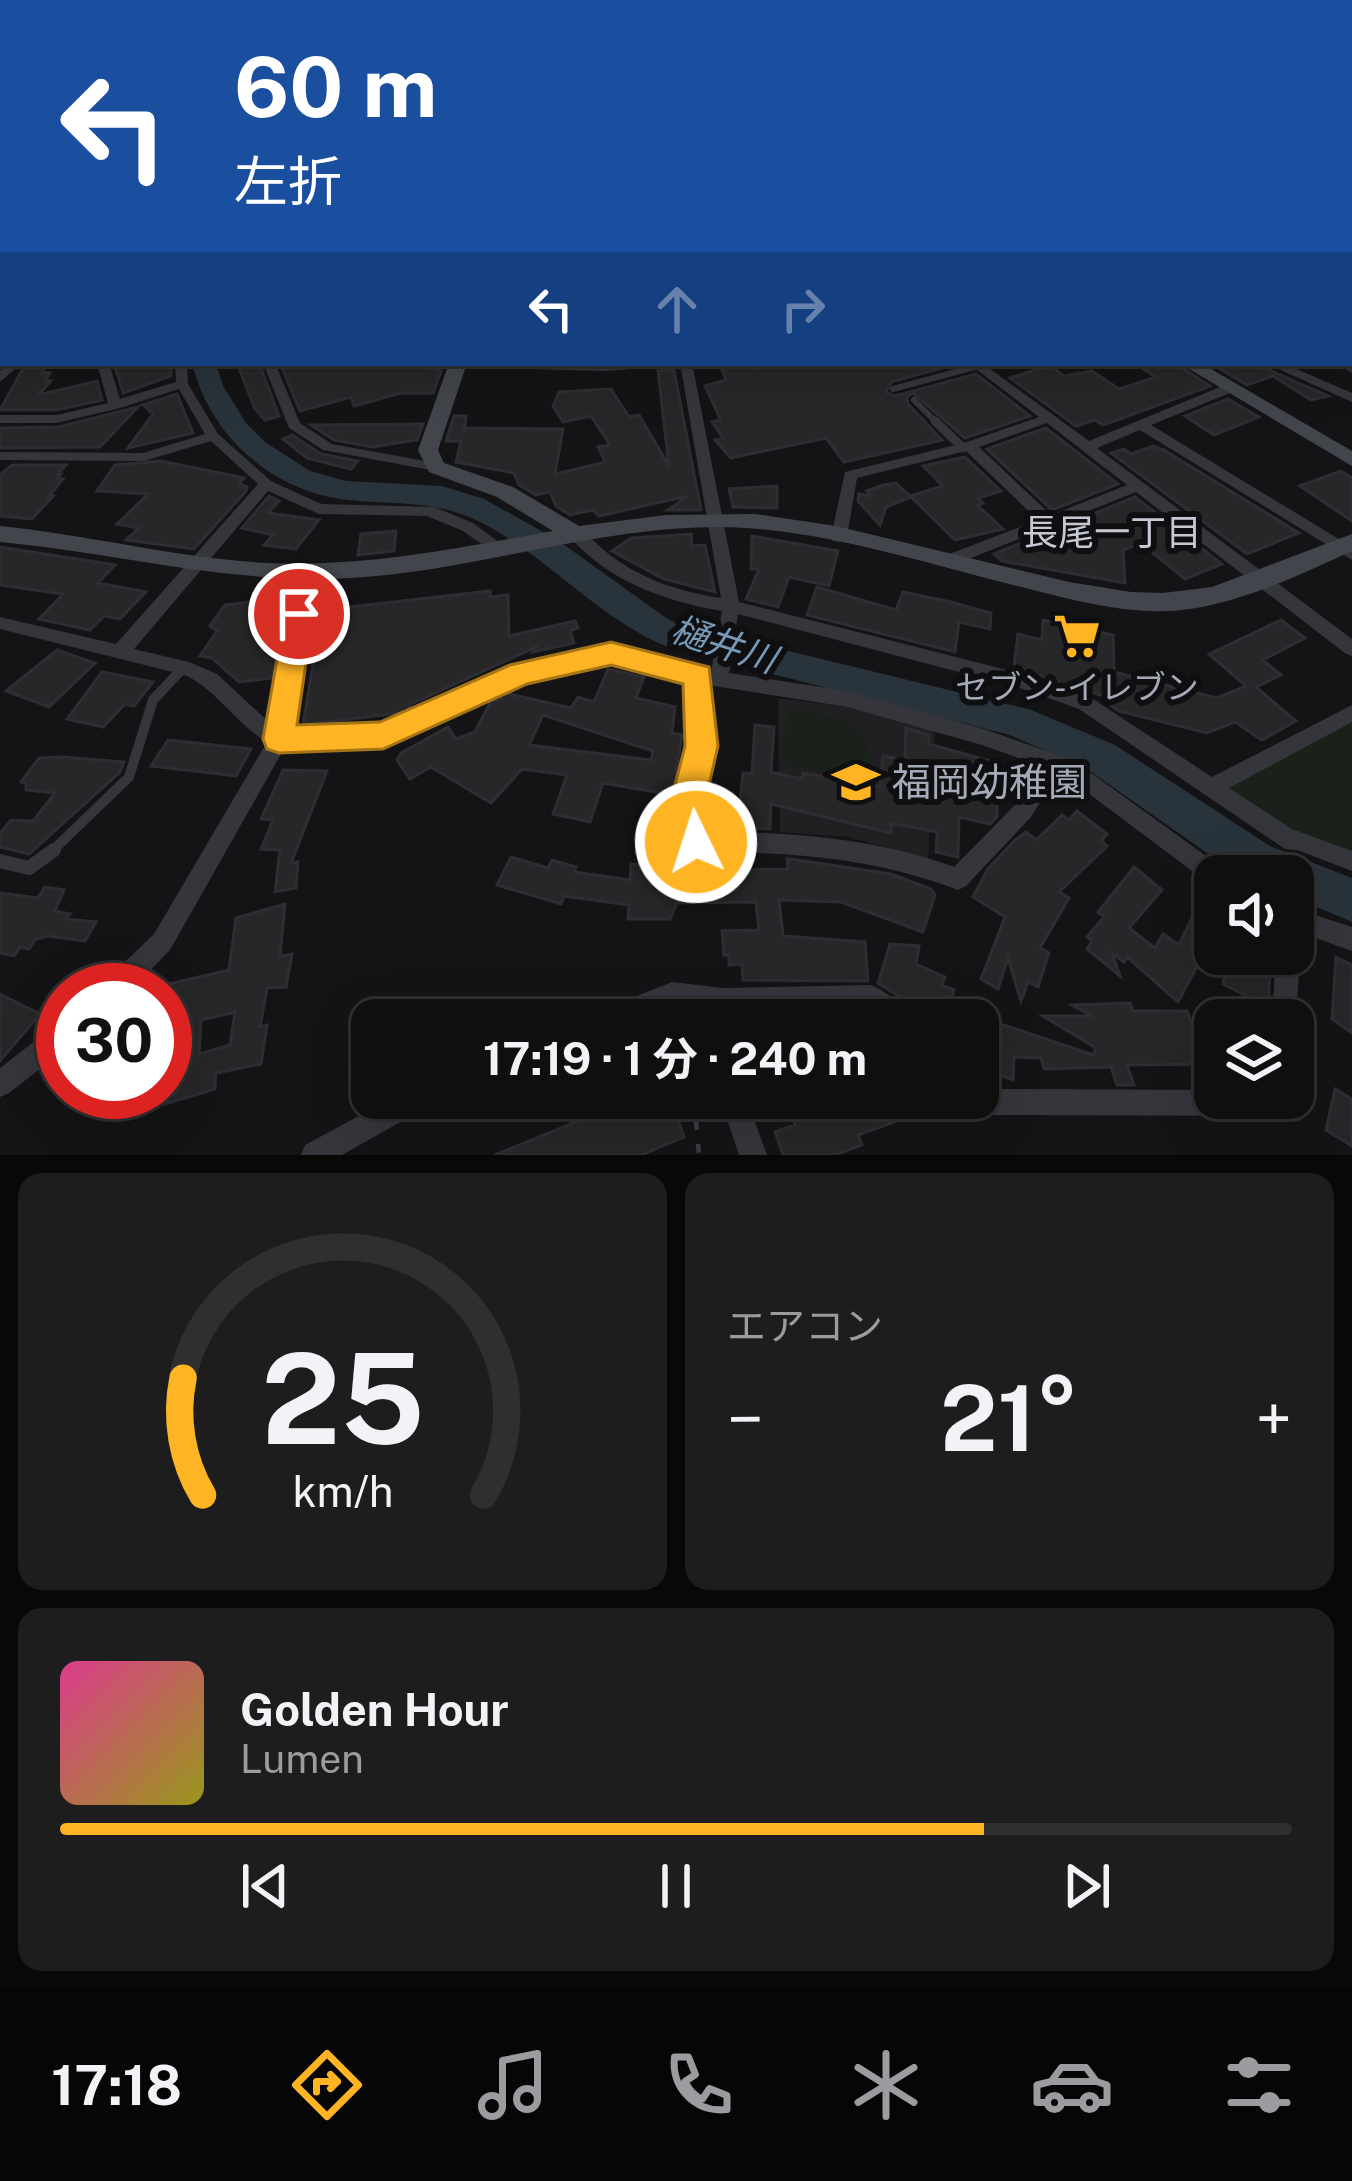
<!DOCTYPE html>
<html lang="ja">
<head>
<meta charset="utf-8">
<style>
  :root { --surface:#0f0f10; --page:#1d1d1e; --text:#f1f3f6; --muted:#9b9c9f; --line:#2f2f30; --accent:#ffb423 }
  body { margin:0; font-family:"Public Sans","Noto Sans JP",sans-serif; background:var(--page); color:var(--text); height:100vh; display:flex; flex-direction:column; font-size:45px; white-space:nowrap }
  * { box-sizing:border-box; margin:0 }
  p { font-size:39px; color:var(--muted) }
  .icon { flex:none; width:66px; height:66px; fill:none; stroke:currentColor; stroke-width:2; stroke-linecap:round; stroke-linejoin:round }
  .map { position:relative; height:1155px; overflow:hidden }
  .sheet { display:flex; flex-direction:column; gap:18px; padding:18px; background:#080809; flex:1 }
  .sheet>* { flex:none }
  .top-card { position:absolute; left:0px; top:0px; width:1353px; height:366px; box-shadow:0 12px 48px #0002,0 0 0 3px var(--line); background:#1a4fa0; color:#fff; overflow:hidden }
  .buttons { position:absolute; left:1194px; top:855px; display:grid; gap:24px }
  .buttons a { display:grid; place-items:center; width:120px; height:120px; border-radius:24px; background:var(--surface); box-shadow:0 12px 48px #0002,0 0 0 3px var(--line); font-size:60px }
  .speed { position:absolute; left:36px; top:963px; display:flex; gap:24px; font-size:60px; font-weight:700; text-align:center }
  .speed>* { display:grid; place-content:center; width:156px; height:156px; border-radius:50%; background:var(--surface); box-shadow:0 12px 48px #0002,0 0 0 3px var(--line); line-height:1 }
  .speed .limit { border:18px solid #d22; background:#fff; color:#111 }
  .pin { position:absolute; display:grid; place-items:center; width:102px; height:102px; color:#fff; margin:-51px; border:6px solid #fff; border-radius:50%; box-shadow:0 3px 12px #0007 }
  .me { position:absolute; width:132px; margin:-66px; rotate:356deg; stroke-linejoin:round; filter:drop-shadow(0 0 9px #0008) }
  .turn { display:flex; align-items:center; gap:42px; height:252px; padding:0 36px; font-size:54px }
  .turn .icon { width:156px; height:156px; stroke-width:2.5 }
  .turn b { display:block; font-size:84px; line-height:102px }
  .lanes { display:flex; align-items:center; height:114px; padding:0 36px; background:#0003; justify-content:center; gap:60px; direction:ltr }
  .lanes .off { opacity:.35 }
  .big { font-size:90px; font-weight:700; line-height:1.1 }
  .sheet .widget { flex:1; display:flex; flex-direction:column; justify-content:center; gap:18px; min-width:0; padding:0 42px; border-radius:24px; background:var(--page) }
  .sheet .dial { align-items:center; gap:0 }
  .dial svg { height:312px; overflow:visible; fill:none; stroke:var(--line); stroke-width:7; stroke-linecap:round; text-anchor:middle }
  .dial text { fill:var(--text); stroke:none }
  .song { display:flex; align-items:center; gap:36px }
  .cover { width:144px; height:144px; border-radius:18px; background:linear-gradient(135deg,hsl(330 70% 55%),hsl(60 70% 35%)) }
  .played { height:12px; border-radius:6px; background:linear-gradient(90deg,var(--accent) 75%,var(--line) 75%) }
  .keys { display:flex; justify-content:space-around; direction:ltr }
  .heat { display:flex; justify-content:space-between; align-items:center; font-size:66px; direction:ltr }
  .sheet .tiles { flex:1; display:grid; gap:18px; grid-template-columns:1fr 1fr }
  .widget:last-child { grid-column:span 2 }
  .trip { position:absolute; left:351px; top:999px; width:648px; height:120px; border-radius:24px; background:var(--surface); box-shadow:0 12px 48px #0002,0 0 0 3px var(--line); font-weight:700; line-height:120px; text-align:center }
  .menu { display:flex; height:192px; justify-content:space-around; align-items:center; background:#060606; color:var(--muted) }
  .menu .icon { width:84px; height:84px }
  .menu .current { color:var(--accent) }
  .menu b { font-size:54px; color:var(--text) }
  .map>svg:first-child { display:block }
  .built { fill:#202023 }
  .green { fill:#1a211b }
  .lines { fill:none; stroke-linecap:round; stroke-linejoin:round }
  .river { fill:#29333b; fill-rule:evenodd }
  .building { fill:#27272a; stroke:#2e2e32; stroke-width:3; fill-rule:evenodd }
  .path { stroke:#3a3d42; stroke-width:4.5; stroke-dasharray:9 14; stroke-linecap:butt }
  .lane-far3 { stroke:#35363b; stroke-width:6 }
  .lane-far2 { stroke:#35363b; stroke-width:9 }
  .lane-far1 { stroke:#35363b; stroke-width:10 }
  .lane { stroke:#35363b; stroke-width:14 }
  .street { fill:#35363b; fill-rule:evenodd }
  .secondary { fill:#42454b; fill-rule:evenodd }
  .route { fill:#ffb423; stroke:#a67517; stroke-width:3 }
  .labels { text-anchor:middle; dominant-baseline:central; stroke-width:12; stroke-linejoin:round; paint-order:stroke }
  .poi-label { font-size:33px; fill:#a4aab7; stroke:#0f0f11 }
  .neighbourhood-label { font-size:36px; fill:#c6c9d3; stroke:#0f0f11 }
  .water-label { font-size:36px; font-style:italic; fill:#7899b6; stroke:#0f0f11 }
  .near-poi-label { font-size:39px; fill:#a4aab7; stroke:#0f0f11; text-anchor:start }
</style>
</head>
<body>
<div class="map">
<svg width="1352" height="1155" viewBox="0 0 1352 1155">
  <rect width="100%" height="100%" fill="#141416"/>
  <path class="built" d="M778 698 847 707 935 731 928 860 849 837 780 832Z"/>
  <path class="green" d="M788 709C846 718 868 717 875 782L783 764Z
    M1352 721V856L1309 841 1221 790Z"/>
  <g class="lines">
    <path class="river" d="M0 278H3V292H0Z
      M1350 351H1352V366L1341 363H1350Z
      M192 363H216L223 386 246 423 265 442 310 471 346 481 442 486 484 499 556 539 669 620 686 626 1031 710 1115 745 1270 846 1352 878V922L1293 897V876H1240L1087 769 1010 735 668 647C600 620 549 558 484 524 439 500 398 505 349 500 273 492 210 437 192 363Z"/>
  </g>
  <path class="building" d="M26 363H47L42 373H50L45 381H51L38 395 97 381 102 400 56 410H0Z
    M114 363H171V376L123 393Z
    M237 363H259L279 416 265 420 255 409Z
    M280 363H415L441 371 433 393H401L354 406 351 397 300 411Z
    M720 363H757L758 368 782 363H960L891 382 886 392 895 396 976 374 1030 416 965 438 913 393 907 397 908 404 942 440 844 462 826 438 731 458 715 440 723 438 712 422 721 420 705 386 726 380Z
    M1134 363H1175L1210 386 1103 425 1095 420 1076 426 1010 378 1050 365 1064 376 1092 371 1119 389 1156 377Z
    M1210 363H1253L1328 396 1311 400 1273 376 1247 385Z
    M674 370 701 510H668L688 496 599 516 593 510 570 515 556 506 550 492 536 495 519 485 514 473 456 462 461 441H446L454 416H466L464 433 465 428 563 429 555 474 602 463 605 461 598 447 610 445 591 416 563 422 553 406 559 392 611 389 629 417 639 415 669 466 658 371Z
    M177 394 193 433 128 448 153 414 143 405Z
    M1228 399 1259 417 1214 435 1185 416Z
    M138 407 100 447 0 448V428L58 427Z
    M423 424 417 440 372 447 334 440 311 425Z
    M1046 428 1118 484 1052 510 987 449Z
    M292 435 321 454 358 461 351 469 307 458 283 439Z
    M1153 446 1164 450 1299 533 1247 554 1111 453 1124 449 1131 454Z
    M965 457 1001 491 978 498 983 503 977 505 1003 529 955 540 911 497 886 507 880 525 858 501 859 494 871 496 867 491 883 485 896 483 910 496 943 486 923 466Z
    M161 461 244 478 239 483 247 487 246 491 194 549 126 540 139 528 117 524 148 494 97 491 115 465Z
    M12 465H66L58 474H61L57 479H63L49 496H53L32 519 0 516V475Z
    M1341 471 1352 478V521L1300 486Z
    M777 486V508L733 507 729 489Z
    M269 496 279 501 268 513 319 520 296 549 264 545 273 535 242 528Z
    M1135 497 1222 564 1185 579 1141 543 1123 550 1125 583 1002 561 994 554Z
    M396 531 394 551 358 555 361 534Z
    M691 534 692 546 705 545 715 592 664 579 612 551 631 538Z
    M752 536 838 551 829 586 789 577 778 607 746 599 759 569H751Z
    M0 547 115 565 98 583 146 592 120 619 104 616 90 630 39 619 63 594 0 585Z
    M817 587 896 610 903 592 951 602 991 613 990 629 959 622 955 652 807 615Z
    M490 591V597L508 595 509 636 575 621 578 628 570 631 574 643 533 652 536 647 411 704 406 712 303 725 322 610Z
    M288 598 272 678 239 682 212 658 200 656 217 631 210 626 225 605Z
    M1043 620 1113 635 1114 672 1217 698 1246 686 1209 654 1281 620 1305 638 1263 660 1281 675 1256 687 1296 721 1262 740 1235 722 1207 733 1119 711 1107 703V697L1014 667 1018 634 1042 640Z
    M57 650 95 663 49 707 6 691Z
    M608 669 644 677 636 698 675 707 672 733 682 735 672 795 603 783 590 822 553 814 567 775 522 769 491 803 431 767 410 779 397 760 401 753 448 727 456 739 475 732 492 699 499 701 505 693 571 708 578 697 594 702ZM543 715 653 751 651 760 529 745Z
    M102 672 153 682 134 706 125 704 103 727 67 719Z
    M755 725 774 727 771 772 802 779 803 773 880 787 883 756 905 760 906 728 929 735V744L997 763V817L990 824 959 817 958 857 936 852 937 832 891 823V833L771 804 770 829 737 827 743 773 752 774Z
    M168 740 251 749 236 776 151 766Z
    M62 757 124 762 120 772 29 854 0 847V833L11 820 33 821 55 793 26 790V783L21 782 39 758Z
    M283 770 327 771 291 863 298 862 296 888 275 892 280 850 261 849 273 820 261 819Z
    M1077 811 1107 834 1101 841 1107 846 1059 892 1069 898 1040 948 1049 953 1038 987 1028 982 1021 1001 1008 958 998 989 981 979 1005 917 973 897 988 869 1014 841 1026 832 1036 840 1062 815 1069 820Z
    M511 857 548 868 552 860 576 867 574 872 630 880 631 864 739 870 788 869 787 859 797 860 891 874 931 889 935 895 923 932 841 902 779 900 783 936 865 942 868 981 743 980 742 964 729 965V955H724L722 931 759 930 756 902 677 903 670 919H628L629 905 564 896 561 904 497 885Z
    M1134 867 1162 890 1129 928 1155 948 1163 934 1179 945 1205 890 1215 897V933L1178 1002 1127 957 1124 962 1112 953 1120 976 1087 949 1092 941 1087 937 1104 917 1098 912Z
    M45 887 64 890 55 911 70 914 66 919 96 922 85 941 47 936 36 939 29 949 20 947 14 956 0 953V893L38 898Z
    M285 904 280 956 292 954 286 987 267 988 260 1027 267 1025 261 1064 216 1073 215 1089 165 1104V985L229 970 236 918ZM235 1012 230 1045 199 1054 201 1020Z
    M890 944 919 946 916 964 945 977 942 985 954 990 950 1007 1093 1055 1096 1048 1043 1016H1092L1072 1005 1130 1003 1133 1011H1187L1192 1025 1215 1026V1064L1127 1065 1134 1085H1117L1111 1067 1044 1069 1041 1058 1014 1057 1013 1080 991 1072V1061L978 1056V1020H925L912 1014 914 1006 878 983Z
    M1228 954H1271L1268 1007 1223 984Z
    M1336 957 1352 965V1033L1332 1019Z
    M0 994 40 1014 0 1061Z
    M1335 1089 1352 1099V1146L1326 1130Z
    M634 1098H671L684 1137 641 1155H495Z
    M816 1098H826L828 1105 846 1098 955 1100 858 1135 862 1145 835 1155H783L775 1132 795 1125 789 1108Z"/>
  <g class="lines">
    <path class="path" d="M1292 860V876
      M694 1098 699 1155"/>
    <path class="lane-far3" d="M893 389 978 366
      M914 400 938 424"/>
    <path class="lane-far2" d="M935 421 963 448"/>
    <path class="lane-far1" d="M50 853 129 777 153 700 183 668"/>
    <path class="lane" d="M0 861 29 868 54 850"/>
    <path class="street" d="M1350 156 1352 157V163L1350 162Z
      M3 164V170L0 171V165Z
      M1350 180H1352V186H1350Z
      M1350 232H1352V238H1350Z
      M3 253V260L0 261V254Z
      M3 271V277L0 278V272Z
      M0 292H3V298H0Z
      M1350 314H1352V320H1350Z
      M0 333H3V341H0Z
      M1350 362 1352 373 1337 363H1350Z
      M9 363H22L0 382V371Z
      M97 363H109L120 399 176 382 175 363H187L188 384 218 434 271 481 321 504 434 507 473 523 507 548 505 552H493L463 531 427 516 319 514 268 491 134 649 189 662 217 674 272 725 298 572 306 566 314 572 290 730 381 728 514 668 611 647 711 671 722 611C663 601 606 580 567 534L569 530C586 530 597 545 610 555 643 580 681 592 721 598L680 363H692L739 602 1023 674 1093 699 1212 777 1352 705V722L1229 788 1292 829 1352 851V871L1297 850 1285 849 1079 709 1020 688 738 614 729 673 847 691 984 729 1060 756 1094 775 1224 869 1227 876H1215V886L1208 883 1080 787 1057 775 1031 817 966 886 958 890C868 856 791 853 696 851L688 848 685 841 692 816 682 785 692 746 689 681 611 661 524 679 383 744 285 747 170 950 131 990H102L105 981 154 934 267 742C235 723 218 691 185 675L0 629V617L116 644 258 484 211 441 144 461 0 460V452L143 453 205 434 179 389 120 408 57 423H0V415H57L108 403ZM708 685 847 707 982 745 1041 766 1016 804 954 867C874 838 794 833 709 831L714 816 702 785 712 746Z
      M263 363H275L300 423 332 444 436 463 443 467 436 471 323 450 289 428Z
      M437 363H663L657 367 607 371 443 367Z
      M968 363H982L1089 441 1225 385H1235V391L1151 425 1352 547V560L1140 430 1097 448 1352 639V656L1346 654 1136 492 951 566H939L937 562 939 558 1038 520 966 451 857 478 847 537 839 542 833 541 831 537 845 472 964 443 1039 417ZM1047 423 1127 485 1051 515 979 447Z
      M1265 363H1282L1352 393V402Z
      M1293 908 1352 927V951L1293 930Z
      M1293 944 1300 954 1296 1020 1293 1028V1020H1272L1276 954H1293Z
      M672 982 723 988 871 985C886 991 903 1005 909 1020H878L866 1009 737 1012V1020H713L712 1011 672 1006 638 1020H596L599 1011Z
      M63 1022V1051L9 1093 0 1097V1068L54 1026Z
      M978 1079 994 1089 1215 1090V1098H1293L1288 1112 1279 1116 989 1115 980 1111 967 1098H978Z
      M392 1098H431L427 1107 342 1155H301L305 1145Z
      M720 1098H746L767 1155H739Z"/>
    <path class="secondary" d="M1350 291H1352V301H1350Z
      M449 363H467L438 450 444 463 513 487 579 526 666 515 755 514 836 526 1069 582 1131 592 1163 593 1212 587 1352 534V551C1300 575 1247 600 1190 609 1136 617 1082 602 1029 589 928 565 824 528 719 527 594 527 475 571 351 578 232 585 118 553 0 542V526C89 535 177 558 267 563 363 568 459 548 553 531L497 497 429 472 418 450Z
      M1179 363H1201L1352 451V466Z"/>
  </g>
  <linearGradient id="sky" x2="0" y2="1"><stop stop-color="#0b0b0c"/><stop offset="0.49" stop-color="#343a47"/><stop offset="1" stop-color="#343a47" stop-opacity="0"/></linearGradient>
  <rect width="1352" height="316" fill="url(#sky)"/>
  <path class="route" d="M299 603 313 614 297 725 380 722 510 665 611 642 709 667 718 746 709 785 721 816 708 853 696 858 683 853 678 842 686 816 675 785 685 746 683 684 611 665 527 684 383 749 279 753 267 749 263 739 285 614Z"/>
  <defs>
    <symbol id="supermarket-bare" viewBox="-9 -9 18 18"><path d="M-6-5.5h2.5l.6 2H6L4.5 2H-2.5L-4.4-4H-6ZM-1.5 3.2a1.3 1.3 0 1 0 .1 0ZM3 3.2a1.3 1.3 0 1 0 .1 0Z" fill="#ffb423" stroke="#0f0f11" stroke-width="2.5" paint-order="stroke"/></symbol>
    <symbol id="school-bare" viewBox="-9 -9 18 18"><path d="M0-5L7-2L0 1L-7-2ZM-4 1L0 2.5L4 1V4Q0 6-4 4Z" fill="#ffb423" stroke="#0f0f11" stroke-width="2.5" paint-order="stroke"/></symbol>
  </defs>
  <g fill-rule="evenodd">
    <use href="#supermarket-bare" x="1044" y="603" width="66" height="66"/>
    <use href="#school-bare" x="823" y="749" width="66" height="66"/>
  </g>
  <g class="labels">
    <g class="poi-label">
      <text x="1077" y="687">セブン-イレブン</text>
    </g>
    <g class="neighbourhood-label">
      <text x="1112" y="532">長尾一丁目</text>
    </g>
    <g class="water-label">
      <text transform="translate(724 644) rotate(18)">樋井川</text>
    </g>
    <g class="near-poi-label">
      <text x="892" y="782">福岡幼稚園</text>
    </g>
  </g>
</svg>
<div class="buttons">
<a><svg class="icon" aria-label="sound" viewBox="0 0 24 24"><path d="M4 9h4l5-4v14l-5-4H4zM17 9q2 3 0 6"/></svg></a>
<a><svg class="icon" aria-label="layers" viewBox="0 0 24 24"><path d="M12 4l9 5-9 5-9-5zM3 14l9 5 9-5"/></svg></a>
</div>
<div class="speed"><div class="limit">30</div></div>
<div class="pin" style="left:299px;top:614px;background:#d93025"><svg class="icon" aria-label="arrive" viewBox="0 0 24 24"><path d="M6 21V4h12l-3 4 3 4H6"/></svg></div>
<svg class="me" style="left:696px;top:842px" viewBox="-20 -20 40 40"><circle r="17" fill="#ffb423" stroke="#fff" stroke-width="3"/><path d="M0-11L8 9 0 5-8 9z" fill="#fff"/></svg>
<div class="trip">17:19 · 1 分 · 240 m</div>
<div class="top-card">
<div class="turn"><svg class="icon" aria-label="left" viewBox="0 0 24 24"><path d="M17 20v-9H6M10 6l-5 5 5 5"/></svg><div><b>60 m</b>左折</div></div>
<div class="lanes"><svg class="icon" aria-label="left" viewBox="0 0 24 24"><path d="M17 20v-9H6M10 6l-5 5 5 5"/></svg><svg class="icon off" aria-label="ahead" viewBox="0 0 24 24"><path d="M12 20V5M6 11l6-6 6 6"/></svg><svg class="icon off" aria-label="right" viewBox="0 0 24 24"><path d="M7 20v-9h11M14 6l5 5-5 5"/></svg></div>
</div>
</div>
<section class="sheet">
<div class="tiles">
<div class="widget dial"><svg viewBox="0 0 100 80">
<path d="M14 69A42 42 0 1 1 86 69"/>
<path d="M14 69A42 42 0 0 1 9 39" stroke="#ffb423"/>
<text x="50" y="56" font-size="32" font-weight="700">25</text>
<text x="50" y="72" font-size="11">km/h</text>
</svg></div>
<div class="widget"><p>エアコン</p>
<div class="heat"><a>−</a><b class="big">21°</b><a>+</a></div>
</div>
<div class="widget">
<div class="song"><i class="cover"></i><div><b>Golden Hour</b><p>Lumen</p></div></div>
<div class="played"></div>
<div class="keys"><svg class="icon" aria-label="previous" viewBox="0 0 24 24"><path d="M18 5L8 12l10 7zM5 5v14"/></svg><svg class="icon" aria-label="pause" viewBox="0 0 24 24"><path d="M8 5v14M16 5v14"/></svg><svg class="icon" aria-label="next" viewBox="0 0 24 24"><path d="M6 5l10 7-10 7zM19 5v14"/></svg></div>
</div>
</div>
</section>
<nav class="menu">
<b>17:18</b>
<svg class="icon current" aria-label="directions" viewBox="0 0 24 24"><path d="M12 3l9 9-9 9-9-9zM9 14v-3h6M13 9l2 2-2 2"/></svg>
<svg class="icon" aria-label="music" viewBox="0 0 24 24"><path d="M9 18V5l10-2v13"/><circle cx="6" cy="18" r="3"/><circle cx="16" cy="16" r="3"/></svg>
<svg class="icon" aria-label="phone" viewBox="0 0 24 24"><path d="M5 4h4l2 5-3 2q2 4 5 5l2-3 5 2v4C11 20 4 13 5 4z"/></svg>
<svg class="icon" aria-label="climate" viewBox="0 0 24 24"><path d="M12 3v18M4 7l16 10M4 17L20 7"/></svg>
<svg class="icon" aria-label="car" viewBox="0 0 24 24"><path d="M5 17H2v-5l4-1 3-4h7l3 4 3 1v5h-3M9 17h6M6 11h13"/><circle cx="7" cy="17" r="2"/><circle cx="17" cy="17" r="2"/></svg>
<svg class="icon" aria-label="filters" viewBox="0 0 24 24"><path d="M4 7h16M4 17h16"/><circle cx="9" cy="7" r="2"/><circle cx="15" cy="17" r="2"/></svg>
</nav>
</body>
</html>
